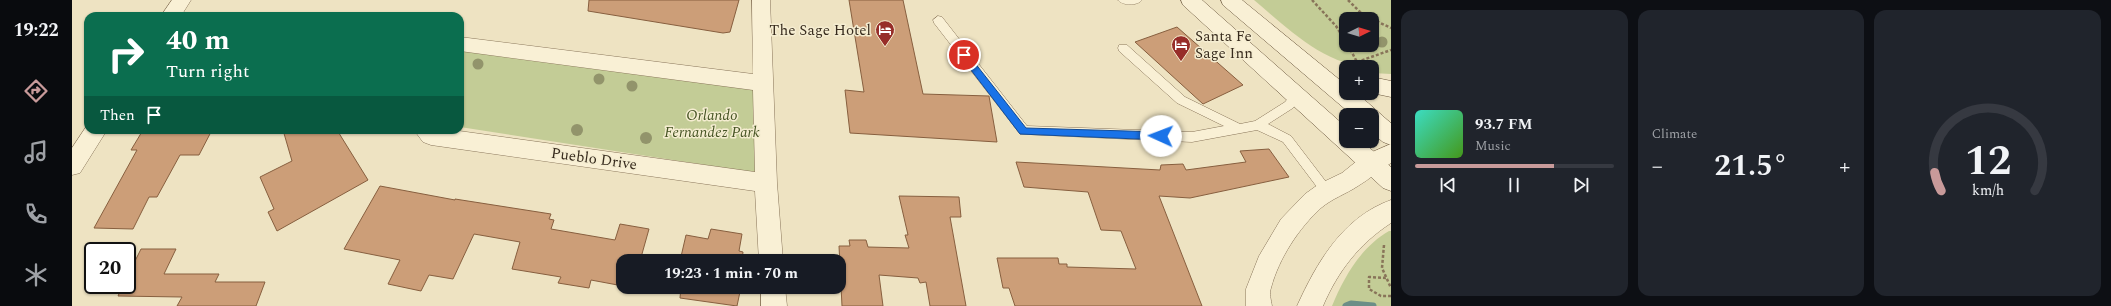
<!DOCTYPE html>
<html lang="en">
<head>
<meta charset="utf-8">
<style>
  :root { --surface:#171b24; --page:#20242c; --text:#f1f3f6; --muted:#9ea1a6; --line:#363941; --accent:#c89a9a }
  body { margin:0; font-family:Spectral,serif; background:var(--page); color:var(--text); height:100vh; display:flex; flex-direction:column; font-size:15px; white-space:nowrap }
  * { box-sizing:border-box; margin:0 }
  p { font-size:13px; color:var(--muted) }
  .icon { flex:none; width:22px; height:22px; fill:none; stroke:currentColor; stroke-width:2; stroke-linecap:round; stroke-linejoin:round }
  .map { position:relative; flex:1; overflow:hidden }
  .side { display:flex; flex-direction:column; gap:10px; padding:10px; background:#0d0f14; width:720px }
  .side>* { flex:none }
  .top-card { position:absolute; left:12px; top:12px; width:380px; height:122px; border-radius:12px; box-shadow:0 1px 3px #0004; background:#0b6e4f; color:#fff; overflow:hidden }
  .needle { width:26px; rotate:85deg }
  .controls { position:absolute; left:1267px; top:12px; display:grid; gap:8px }
  .controls a { display:grid; place-items:center; width:40px; height:40px; border-radius:8px; background:var(--surface); box-shadow:0 1px 3px #0004; font-size:20px }
  .speed { position:absolute; left:12px; top:242px; display:flex; gap:8px; font-size:20px; font-weight:700; text-align:center }
  .speed>* { display:grid; place-content:center; width:52px; height:52px; border-radius:50%; background:var(--surface); box-shadow:0 1px 3px #0004; line-height:1 }
  .speed .limit { border:2px solid #111; border-radius:6px; background:#fff; color:#111 }
  .pin { position:absolute; display:grid; place-items:center; width:34px; height:34px; color:#fff; margin:-17px; border:2px solid #fff; border-radius:50%; box-shadow:0 1px 4px #0007 }
  .me { position:absolute; width:44px; margin:-22px; rotate:272deg; stroke-linejoin:round; filter:drop-shadow(0 0 3px #0008) }
  .turn { display:flex; align-items:center; gap:14px; height:84px; padding:0 16px; font-size:18px }
  .turn .icon { width:52px; height:52px; stroke-width:2.5 }
  .turn b { display:block; font-size:28px; line-height:34px }
  .then { display:flex; align-items:center; height:38px; padding:0 16px; background:#0003; gap:8px; font-size:15px }
  .big { font-size:30px; font-weight:700; line-height:1.1 }
  .side .tile { flex:1; display:flex; flex-direction:column; justify-content:center; gap:6px; min-width:0; padding:0 14px; border-radius:12px; background:var(--page) }
  .side .dial { align-items:center; gap:0 }
  .dial svg { height:104px; overflow:visible; fill:none; stroke:var(--line); stroke-width:7; stroke-linecap:round; text-anchor:middle }
  .dial text { fill:var(--text); stroke:none }
  .song { display:flex; align-items:center; gap:12px }
  .cover { width:48px; height:48px; border-radius:6px; background:linear-gradient(135deg,hsl(170 70% 55%),hsl(100 70% 35%)) }
  .played { height:4px; border-radius:2px; background:linear-gradient(90deg,var(--accent) 70%,var(--line) 70%) }
  .keys { display:flex; justify-content:space-around; direction:ltr }
  .heat { display:flex; justify-content:space-between; align-items:center; font-size:22px; direction:ltr }
  .side .tiles { flex:1; display:grid; gap:10px; grid-template-columns:repeat(3,1fr) }
  .trip { position:absolute; left:544px; top:254px; width:230px; height:40px; border-radius:12px; background:var(--surface); box-shadow:0 1px 3px #0004; font-weight:700; line-height:40px; text-align:center }
  main { display:flex; flex:1; min-height:0 }
  .menu { display:flex; flex-direction:column; width:72px; justify-content:space-around; align-items:center; background:#090b0e; color:var(--muted) }
  .menu .icon { width:28px; height:28px }
  .menu .on { color:var(--accent) }
  .menu b { font-size:18px; color:var(--text) }
  .map>svg:first-child { display:block }
  .green { fill:#c3cc96; fill-rule:evenodd }
  .lines { fill:none; stroke-linecap:round; stroke-linejoin:round }
  .stream { stroke:#6b8e87; stroke-width:7 }
  .building { fill:#cc9e78; stroke:#875f3f }
  .service-casing { stroke:#887459; stroke-width:1 }
  .minor-casing { stroke:#887459; stroke-width:1 }
  .tertiary-casing { stroke:#887459; stroke-width:1 }
  .secondary-casing { stroke:#69553c; stroke-width:1 }
  .path { stroke:#887459; stroke-width:2.5; stroke-dasharray:3 2; stroke-linecap:butt }
  .service { fill:#f9f0d5; fill-rule:evenodd }
  .minor { fill:#f9f0d5; fill-rule:evenodd }
  .tertiary { fill:#f9f0d5; fill-rule:evenodd }
  .secondary { fill:#f9f0d5; fill-rule:evenodd }
  .tree { fill:#92946b }
  .route { fill:#1a73e8; stroke:#114b97 }
  .labels { text-anchor:middle; dominant-baseline:central; stroke-width:3; stroke-linejoin:round; paint-order:stroke }
  .poi-label { font-size:15px; fill:#372b1d; stroke:#f5edd1; text-anchor:end }
  .park-label { font-size:15px; font-style:italic; fill:#465424; stroke:#f5edd1 }
  .street-label { font-size:15px; fill:#372b1d; stroke:#f5edd1 }
</style>
</head>
<body>
<main>
<nav class="menu">
<b>19:22</b>
<svg class="icon on" aria-label="directions" viewBox="0 0 24 24"><path d="M12 3l9 9-9 9-9-9zM9 14v-3h6M13 9l2 2-2 2"/></svg>
<svg class="icon" aria-label="music" viewBox="0 0 24 24"><path d="M9 18V5l10-2v13"/><circle cx="6" cy="18" r="3"/><circle cx="16" cy="16" r="3"/></svg>
<svg class="icon" aria-label="phone" viewBox="0 0 24 24"><path d="M5 4h4l2 5-3 2q2 4 5 5l2-3 5 2v4C11 20 4 13 5 4z"/></svg>
<svg class="icon" aria-label="climate" viewBox="0 0 24 24"><path d="M12 3v18M4 7l16 10M4 17L20 7"/></svg>
</nav>
<div class="map">
<svg width="1319" height="306" viewBox="0 0 1319 306">
  <rect width="100%" height="100%" fill="#eee3c2"/>
  <path class="green" d="M1182 0H1319V74L1300 73V67C1254 67 1215 28 1182 0ZM1274 19H1300V45H1274Z
    M388 50 683 87 685 173 388 127Z
    M1317 231H1319V306H1260C1272 277 1289 247 1317 231Z"/>
  <g class="lines">
    <path class="stream" d="M1274 306 1279 304 1301 306"/>
  </g>
  <path class="building" d="M517 0H667L658 32 651 33 516 11Z
    M777 0H831L851 94 917 96 925 142 778 133 773 90 792 92Z
    M1105 27 1171 85 1131 104 1063 42Z
    M71 130H140L127 155H108L85 197H77L61 229 22 228 65 150H59Z
    M211 130H265L296 180 205 231 196 212 202 209 188 177 220 161Z
    M1197 149 1217 177 1118 198 1087 196 1130 306H943L937 288H931L925 258H986L987 264H995V267L1064 269 1049 231 1029 230 1016 192 952 187 944 162 1088 170 1089 165 1111 164 1114 170 1174 162 1168 151Z
    M308 186 383 200V199L479 214 477 219 482 220 479 229 543 240 548 224 577 229 568 261H551V286L519 280 517 288 486 283 489 277 440 269 448 242 402 234 381 279 357 275 349 291 316 284 328 260 272 249Z
    M827 196 887 197 889 217H878L894 306H858L854 282 848 283 846 278 807 275 811 306H770L767 246H778L777 240H794L796 247 837 248 833 235H836Z
    M639 229 670 234 667 251 671 252 670 261H608L614 235 636 239Z
    M69 249H104L92 274H147L143 282H193L184 306H105L110 297 46 296 51 285H55V277Z
    M609 287H669L665 306 608 298Z"/>
  <g class="lines">
    <defs>
      <path id="service" d="M1046 0H1070C1066 6 1050 6 1046 0Z
        M866 16 870 17 955 126 1120 132 1152 126 1105 103 1047 51 1046 48 1047 45H1055L1113 97 1168 124 1183 121 1213 102 1221 92H1229L1231 95 1221 108 1196 124 1219 136 1261 191 1259 195 1255 196 1251 195 1211 142 1185 130 1120 142 948 134 862 23 861 20Z"/>
      <path id="minor" d="M100 0H119L109 16H89Z
        M680 0H698L705 183 711 261H687L683 191 359 145 351 142 342 130H380L683 172 681 90 388 51V37L681 74Z
        M16 124V130H35L8 173 0 175V148Z
        M689 287H713L715 306H689Z"/>
      <path id="tertiary" d="M1319 144V163C1307 170 1298 179 1286 186 1274 194 1261 198 1249 208 1227 228 1207 258 1199 288 1197 293 1199 300 1200 306H1174V289L1187 256 1209 219 1233 194 1247 184 1270 173 1291 156Z
        M1319 200V223C1287 244 1266 271 1251 306H1225C1245 262 1271 217 1319 200Z"/>
      <path id="secondary" d="M1109 0H1130L1274 127V141H1290L1319 167V191L1311 188 1111 5Z
        M1149 0H1170L1274 85V93C1277 93 1281 92 1284 94 1292 98 1310 116 1319 123V145L1311 142 1300 133V115H1280L1151 5Z
        M1300 77 1319 81V97L1300 93Z"/>
    </defs>
    <use href="#service" class="service-casing"/>
    <use href="#minor" class="minor-casing"/>
    <use href="#tertiary" class="tertiary-casing"/>
    <use href="#secondary" class="secondary-casing"/>
    <path class="path" d="M1240 0 1264 26 1274 42
      M1276 0 1288 12 1299 19
      M1300 19 1319 28
      M1276 45 1285 62 1283 67
      M1285 62 1319 50
      M1312 245 1310 268 1319 288
      M1314 278 1297 277V289L1309 296H1319"/>
    <use href="#service" class="service"/>
    <use href="#minor" class="minor"/>
    <use href="#tertiary" class="tertiary"/>
    <use href="#secondary" class="secondary"/>
  </g>
  <g class="tree">
    <circle cx="1310" cy="42" r="5.5"/>
    <circle cx="406" cy="64" r="5.5"/>
    <circle cx="527" cy="79" r="5.5"/>
    <circle cx="560" cy="86" r="5.5"/>
    <circle cx="505" cy="130" r="6"/>
    <circle cx="574" cy="138" r="6"/>
  </g>
  <path class="route" d="M892 52 895 53 954 128 1089 132 1094 136 1089 140 948 134 889 57V53Z"/>
  <defs>
    <symbol id="hotel-pin" viewBox="-11 -11 22 30"><path d="M0 17L-7.5 6A9.5 9.5 0 1 1 7.5 6Z" fill="#972d29" stroke="#f5edd1"/><path d="M-6-4.5h1.5V1H6V5H4.5V3h-9V5H-6ZM-4 0a1.8 1.8 0 1 1 3.6 0ZM.5 0V-2.5h3Q6-2.5 6 0Z" fill="#fff"/></symbol>
  </defs>
  <g fill-rule="evenodd">
    <use href="#hotel-pin" x="802" y="19" width="22" height="30"/>
    <use href="#hotel-pin" x="1098" y="34" width="22" height="30"/>
  </g>
  <g class="labels">
    <g class="poi-label">
      <text x="799" y="30">The Sage Hotel</text>
      <text x="1123" y="36" text-anchor="start">Santa Fe<tspan x="1123" dy="17">Sage Inn</tspan></text>
    </g>
    <g class="park-label">
      <text x="640" y="115">Orlando<tspan x="640" dy="17">Fernandez Park</tspan></text>
    </g>
    <g class="street-label">
      <text transform="translate(522 159) rotate(8)">Pueblo Drive</text>
    </g>
  </g>
</svg>
<div class="controls">
<a><svg class="needle" viewBox="-14 -14 28 28"><path d="M0-13l5 13h-10z" fill="#e53935"/><path d="M0 13l5-13h-10z" fill="#9ea1a6"/></svg></a>
<a>+</a>
<a>−</a>
</div>
<div class="speed"><div class="limit">20</div></div>
<div class="pin" style="left:892px;top:55px;background:#d93025"><svg class="icon" aria-label="arrive" viewBox="0 0 24 24"><path d="M6 21V4h12l-3 4 3 4H6"/></svg></div>
<svg class="me" style="left:1089px;top:136px" viewBox="-20 -20 40 40"><circle r="19" fill="#fff"/><path d="M0-13L10 11 0 6-10 11z" fill="#1a73e8"/></svg>
<div class="trip">19:23 · 1 min · 70 m</div>
<div class="top-card">
<div class="turn"><svg class="icon" aria-label="right" viewBox="0 0 24 24"><path d="M7 20v-9h11M14 6l5 5-5 5"/></svg><div><b>40 m</b>Turn right</div></div>
<div class="then">Then<svg class="icon" aria-label="arrive" viewBox="0 0 24 24"><path d="M6 21V4h12l-3 4 3 4H6"/></svg></div>
</div>
</div>
<section class="side">
<div class="tiles">
<div class="tile">
<div class="song"><i class="cover"></i><div><b>93.7 FM</b><p>Music</p></div></div>
<div class="played"></div>
<div class="keys"><svg class="icon" aria-label="previous" viewBox="0 0 24 24"><path d="M18 5L8 12l10 7zM5 5v14"/></svg><svg class="icon" aria-label="pause" viewBox="0 0 24 24"><path d="M8 5v14M16 5v14"/></svg><svg class="icon" aria-label="next" viewBox="0 0 24 24"><path d="M6 5l10 7-10 7zM19 5v14"/></svg></div>
</div>
<div class="tile"><p>Climate</p>
<div class="heat"><a>−</a><b class="big">21.5°</b><a>+</a></div>
</div>
<div class="tile dial"><svg viewBox="0 0 100 80">
<path d="M14 69A42 42 0 1 1 86 69"/>
<path d="M14 69A42 42 0 0 1 9 55" stroke="#c89a9a"/>
<text x="50" y="56" font-size="32" font-weight="700">12</text>
<text x="50" y="72" font-size="11">km/h</text>
</svg></div>
</div>
</section>
</main>
</body>
</html>
